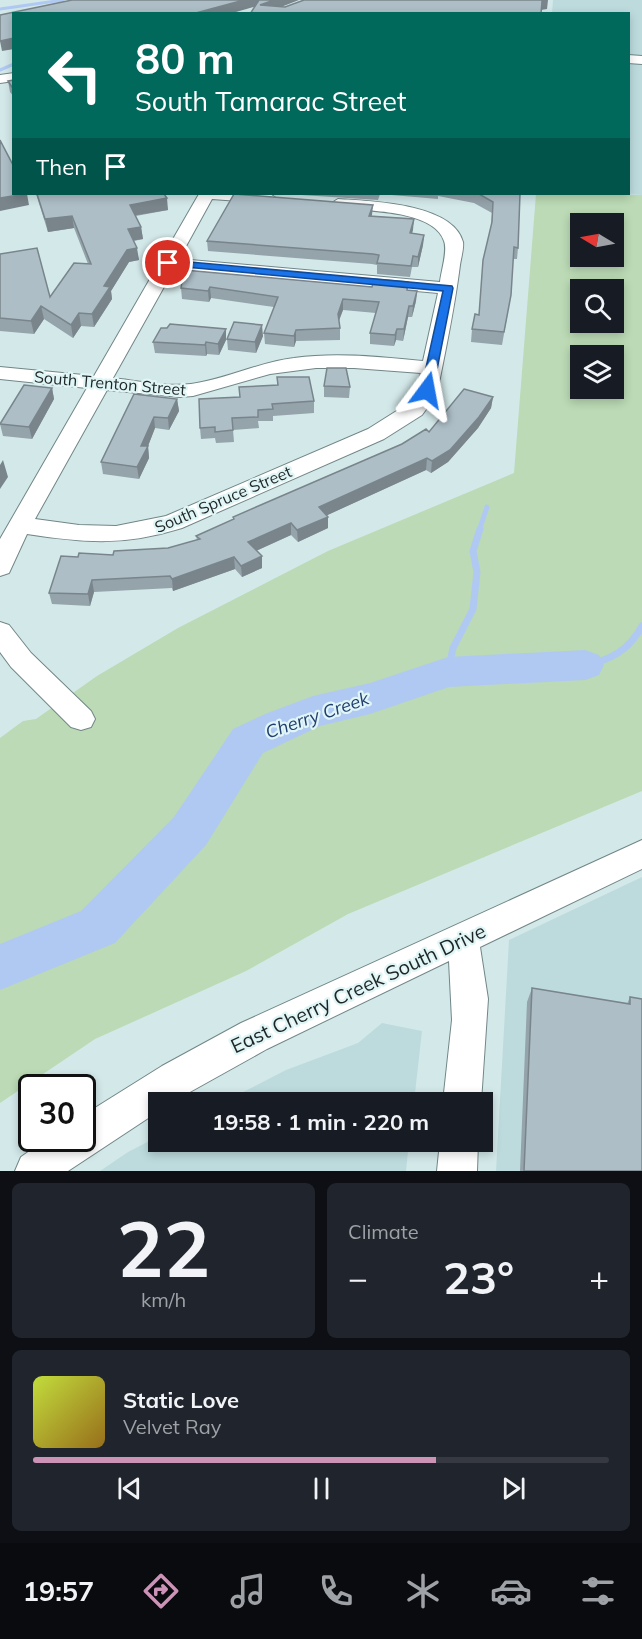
<!DOCTYPE html>
<html lang="en">
<head>
<meta charset="utf-8">
<style>
  :root { --surface:#171b24; --page:#20242c; --text:#f1f3f6; --muted:#9ea1a6; --line:#363941; --accent:#cd93b7 }
  body { margin:0; font-family:Mulish,sans-serif; background:var(--page); color:var(--text); height:100vh; display:flex; flex-direction:column; font-size:22px; white-space:nowrap }
  * { box-sizing:border-box; margin:0 }
  p { font-size:20px; color:var(--muted) }
  .icon { flex:none; width:33px; height:33px; fill:none; stroke:currentColor; stroke-width:2; stroke-linecap:round; stroke-linejoin:round }
  .map { position:relative; height:1171px; overflow:hidden }
  .side { display:flex; flex-direction:column; gap:12px; padding:12px; background:#0d0f14; flex:1 }
  .side>* { flex:none }
  .banner { position:absolute; left:12px; top:12px; width:618px; height:183px; border-radius:0px; box-shadow:0 3px 9px #0003; background:#00695c; color:#fff; overflow:hidden }
  .needle { width:39px; rotate:280deg }
  .fabs { position:absolute; left:570px; top:213px; display:grid; gap:12px }
  .fabs a { display:grid; place-items:center; width:54px; height:54px; border-radius:0px; background:var(--surface); box-shadow:0 3px 9px #0003; font-size:30px }
  .speed { position:absolute; left:18px; top:1074px; display:flex; gap:12px; font-size:30px; font-weight:700; text-align:center }
  .speed>* { display:grid; place-content:center; width:78px; height:78px; border-radius:50%; background:var(--surface); box-shadow:0 3px 9px #0003; line-height:1 }
  .speed .limit { border:3px solid #111; border-radius:9px; background:#fff; color:#111 }
  .pin { position:absolute; display:grid; place-items:center; width:51px; height:51px; color:#fff; margin:-26px; border:3px solid #fff; border-radius:50%; box-shadow:0 2px 6px #0007 }
  .me { position:absolute; width:66px; margin:-33px; rotate:13deg; stroke-linejoin:round; filter:drop-shadow(0 0 4px #0008) }
  .turn { display:flex; align-items:center; gap:21px; height:126px; padding:0 24px; font-size:27px }
  .turn .icon { width:78px; height:78px; stroke-width:2.5 }
  .turn b { display:block; font-size:42px; line-height:51px }
  .then { display:flex; align-items:center; height:57px; padding:0 24px; background:#0003; gap:12px; font-size:22px }
  .big { font-size:45px; font-weight:700; line-height:1.1 }
  .side .widget { flex:1; display:flex; flex-direction:column; justify-content:center; gap:9px; min-width:0; padding:0 21px; border-radius:9px; background:var(--page) }
  .side .dial { align-items:center; gap:0 }
  .dial b { font-size:78px; line-height:1 }
  .song { display:flex; align-items:center; gap:18px }
  .cover { width:72px; height:72px; border-radius:9px; background:linear-gradient(135deg,hsl(70 70% 55%),hsl(40 70% 35%)) }
  .played { height:6px; border-radius:3px; background:linear-gradient(90deg,var(--accent) 70%,var(--line) 70%) }
  .keys { display:flex; justify-content:space-around; direction:ltr }
  .heat { display:flex; justify-content:space-between; align-items:center; font-size:33px; direction:ltr }
  .side .tiles { flex:1; display:grid; gap:12px; grid-template-columns:1fr 1fr }
  .widget:last-child { grid-column:span 2 }
  .trip { position:absolute; left:148px; top:1092px; width:345px; height:60px; border-radius:0px; background:var(--surface); box-shadow:0 3px 9px #0003; font-weight:700; line-height:60px; text-align:center }
  .tab-bar { display:flex; height:96px; justify-content:space-around; align-items:center; background:#090b0e; color:var(--muted) }
  .tab-bar .icon { width:42px; height:42px }
  .tab-bar .selected { color:var(--accent) }
  .tab-bar b { font-size:27px; color:var(--text) }
  .map>svg:first-child { display:block }
  .built { fill:#bddbdd }
  .green { fill:#bbdab5; fill-rule:evenodd }
  .lines { fill:none; stroke-linecap:round; stroke-linejoin:round }
  .stream-far2 { stroke:#b0c9f2; stroke-width:3 }
  .stream-far1 { stroke:#b0c9f2; stroke-width:5 }
  .stream { stroke:#b0c9f2; stroke-width:7 }
  .river { fill:#b0c9f2; fill-rule:evenodd }
  .minor-casing { stroke:#728687; stroke-width:2 }
  .minor { fill:#fff; fill-rule:evenodd }
  .wall { fill:#95a3ab }
  .shaded-wall { fill:#79858b }
  .building { fill:#adbec7; stroke:#79858b; stroke-width:1.5 }
  .route { fill:#1a73e8; stroke:#114b97; stroke-width:1.5 }
  .labels { text-anchor:middle; dominant-baseline:central; stroke-width:4.5; stroke-linejoin:round; paint-order:stroke }
  .street-label { font-size:16px; fill:#1e2526; stroke:#e0f5f6 }
  .water-label { font-size:18px; font-style:italic; fill:#203d6f; stroke:#e0f5f6 }
  .near-street-label { font-size:20px; fill:#1e2526; stroke:#e0f5f6 }
</style>
</head>
<body>
<div class="map">
<svg width="642" height="1171" viewBox="0 0 642 1171">
  <rect width="100%" height="100%" fill="#d3e8e9"/>
  <path class="built" d="M553 0H642V195L628 194V14H552Z
    M642 877V1171H496L509 940Z
    M382 1023 422 1031 414 1102H224L286 1070 358 1043Z
    M159 1136V1142H409L406 1171H100L128 1152Z"/>
  <path class="green" d="M536 194 642 195V791L348 914 246 971 95 1039 0 1103V738L23 721 36 719 97 676 178 628 328 551 514 473ZM580 224H614V256H580ZM580 290H614V322H580ZM580 356H614V388H580Z"/>
  <g class="lines">
    <path class="stream-far2" d="M0 9 63 0
      M0 70 14 64"/>
    <path class="stream-far1" d="M479 531 487 507"/>
    <path class="stream" d="M585 665C611 660 629 650 642 626
      M448 672 453 648 473 609 477 572 473 551 480 529"/>
    <path class="river" d="M585 650 599 655 604 665 599 675 585 680 449 687 370 714 320 726 263 753 206 845 115 943 0 990V944L81 911 174 817 233 729 265 714 313 696 370 683 448 657Z"/>
    <defs>
      <path id="minor" d="M628 55 642 56V64L628 63Z
        M14 73V81L0 83V75Z
        M199 194H270L276 198 268 203 212 199 179 259 440 282C441 271 448 251 444 241 434 210 364 210 338 209L330 204 338 199C369 201 453 203 463 242 464 248 461 258 460 265 455 304 447 344 439 383L435 397 422 415 384 439 182 528C124 546 87 543 27 534L9 573 0 576V539L87 388 0 379V367L94 376ZM174 269 438 293 423 361C381 357 337 352 294 358 259 362 227 379 191 384 166 387 138 381 113 378ZM316 368H354L421 373 414 396 406 405 368 429 166 516 116 526 79 525 35 519 107 390 180 397 193 396 270 374Z
        M0 622 9 625 31 653 91 711 95 719 91 727 81 730 71 727 11 667 0 652Z
        M642 840V869L480 947 488 999 481 1102H443L452 1020 449 961 267 1049 172 1102H159V1111L68 1171H15L21 1157 48 1138H82V1116L162 1066 241 1023Z
        M440 1142H478L477 1171H437Z"/>
    </defs>
    <use href="#minor" class="minor-casing"/>
    <use href="#minor" class="minor"/>
  </g>
  <path class="wall" d="M14 76V97L10 92 8 81 13 80 12 77Z
    M36 194H164L168 210 136 216 141 227 143 239 134 241 139 260 129 262 111 291 112 299 94 327 81 326 73 338 44 319 34 334 0 331V254L50 297 88 264 74 228 48 232Z
    M286 194H520L518 248 517 259H513L511 295 502 345 471 342 472 329 479 315 483 260 491 226 492 213 474 203 438 196V199L380 194 378 200Z
    M372 216 414 219 412 233 424 235 423 245 418 267H412L410 277 377 274V265L372 264 208 251 207 241Z
    M184 270 417 291 416 301 412 317H408L403 341 396 340 394 346 370 344V333L376 313 343 310 339 321 340 328V340L296 341 294 347 265 344 264 333 274 307 211 298 209 302 182 299 181 288Z
    M263 336 256 353 228 350 227 339Z
    M226 340 219 355 207 354 206 356 155 353 153 342Z
    M277 377 314 401V413L273 416V421H258L259 428 233 430 234 442 216 443 215 438 201 439 200 428 240 397 277 385Z
    M324 386 350 387 349 398 324 397Z
    M52 388 54 399 32 439 3 436 0 424Z
    M134 394 177 399 179 411 169 430 155 428 148 446 149 458 139 479 103 474 101 462Z
    M493 397 491 408 478 428 448 462 431 473 426 470 327 515 328 528 298 542 291 535 256 551 262 568 242 577 235 569 173 591 172 588 94 592 90 606 52 604 49 593 78 557 113 555 168 548 197 540 196 536 233 520V517L429 432Z
    M532 988 627 1004 630 997 642 1171H520L527 1002Z"/>
  <path class="shaded-wall" d="M244 0H299L263 14 260 5 229 14H192Z
    M546 0H548L547 9 541 10 542 1Z
    M14 38V49L2 51 0 41Z
    M27 194 29 205 0 211V198Z
    M167 198 168 210 131 216 130 205Z
    M373 205 372 215 369 226V216Z
    M72 216 74 228 48 232 45 219Z
    M414 219 413 230 409 244 410 233Z
    M141 227 143 239 130 241 128 229Z
    M424 235 423 245 418 267V257Z
    M137 248 139 260 129 262 111 291 112 299 94 327 92 314 104 286 127 250Z
    M210 287 211 298 209 302 208 291Z
    M417 291 416 301 412 317 413 306Z
    M343 299V310L337 325 338 314Z
    M41 306 44 319 34 334 31 321Z
    M409 306 408 317 403 341 404 329Z
    M79 313 81 326 73 338 71 325Z
    M262 325 263 336 256 353 255 342Z
    M226 329V340L219 355 218 344Z
    M397 329 396 340 394 346 395 335Z
    M296 330V341L294 347V336Z
    M206 342 207 354 206 356 205 345Z
    M52 388 54 399 32 439 29 427Z
    M493 397 491 408 478 428 448 462 431 473 432 461Z
    M177 399 179 411 169 430 168 418Z
    M154 417 155 428 148 446 149 458 139 479 137 467 141 446Z
    M427 458 426 470 319 519V507Z
    M3 460 8 477 0 489V465Z
    M328 517V528L298 542 297 530Z
    M291 523V535L249 554 248 542Z
    M262 556V568L242 577 241 566Z
    M234 557 235 569 173 591 172 579Z
    M92 580 94 592 90 606 88 594Z"/>
  <path class="building" d="M72 0H244L192 14H14V38L0 41V15Z
    M259 0H274L260 5 285 7 304 0H546L542 1 541 14H250Z
    M14 80V90L8 81Z
    M0 140 14 167V194H25L0 198Z
    M37 194H164L167 198 130 205 141 227 128 229 137 248 127 250 104 286 110 287 92 314 79 313 71 325 41 306 31 321 0 318V254L37 248 50 297 74 263 91 264 72 216 45 219Z
    M234 194 373 205 369 216 414 219 410 233 424 235 418 257 413 256 411 266 377 263 379 255 373 254 207 241Z
    M479 194H520L518 248 514 247 511 295 504 332 472 329 475 314 479 315 483 260 492 222 493 202Z
    M184 270 372 287 374 279 408 282 407 290 417 291 413 306H409L404 329H397L395 335 370 333 379 302 343 299 338 314 340 328 296 330 294 336 264 333 278 297 210 287 208 291 181 288Z
    M234 322 262 325 255 342 227 339Z
    M170 324 226 329 218 344 206 342 205 345 153 342 161 328H167Z
    M327 368H346L350 387 324 386Z
    M277 377H309L314 401 272 404 273 409 258 410V417L232 418 233 430 215 432V427L200 428 199 399 240 397 239 387 278 385Z
    M24 385 52 388 29 427 0 424Z
    M464 389 493 397 479 417 450 450 432 461 427 458 319 507 328 517 297 530 291 523 248 542 262 556 241 566 234 557 172 579 170 576 92 580 88 594 49 593 61 556 78 557 79 553 113 555 114 551 168 548 200 539 196 536 234 519 233 517 402 444 426 429 429 432Z
    M134 394 177 399 168 418 154 417 141 446H148L137 467 101 462Z
    M532 988 630 1004V997L642 999V1171H524Z"/>
  <path class="route" d="M168 260 452 286 453 288 433 390 427 393 421 390 443 291 164 265V261Z"/>
  <g class="labels">
    <g class="street-label">
      <text transform="translate(110 383) rotate(5)">South Trenton Street</text>
      <text transform="translate(223 499) rotate(-23)">South Spruce Street</text>
    </g>
    <g class="water-label">
      <text transform="translate(317 715) rotate(-19)">Cherry Creek</text>
    </g>
    <g class="near-street-label">
      <text transform="translate(358 988) rotate(-25)">East Cherry Creek South Drive</text>
    </g>
  </g>
</svg>
<div class="fabs">
<a><svg class="needle" viewBox="-14 -14 28 28"><path d="M0-13l5 13h-10z" fill="#e53935"/><path d="M0 13l5-13h-10z" fill="#9ea1a6"/></svg></a>
<a><svg class="icon" aria-label="search" viewBox="0 0 24 24"><circle cx="10" cy="10" r="6"/><path d="M15 15l6 6"/></svg></a>
<a><svg class="icon" aria-label="layers" viewBox="0 0 24 24"><path d="M12 4l9 5-9 5-9-5zM3 14l9 5 9-5"/></svg></a>
</div>
<div class="speed"><div class="limit">30</div></div>
<div class="pin" style="left:168px;top:263px;background:#d93025"><svg class="icon" aria-label="arrive" viewBox="0 0 24 24"><path d="M6 21V4h12l-3 4 3 4H6"/></svg></div>
<svg class="me" style="left:427px;top:390px" viewBox="-20 -20 40 40"><path d="M0-17L14 15 0 8-14 15z" fill="#1a73e8" stroke="#fff" stroke-width="4"/></svg>
<div class="trip">19:58 · 1 min · 220 m</div>
<div class="banner">
<div class="turn"><svg class="icon" aria-label="left" viewBox="0 0 24 24"><path d="M17 20v-9H6M10 6l-5 5 5 5"/></svg><div><b>80 m</b>South Tamarac Street</div></div>
<div class="then">Then<svg class="icon" aria-label="arrive" viewBox="0 0 24 24"><path d="M6 21V4h12l-3 4 3 4H6"/></svg></div>
</div>
</div>
<section class="side">
<div class="tiles">
<div class="widget dial"><b>22</b><p>km/h</p></div>
<div class="widget"><p>Climate</p>
<div class="heat"><a>−</a><b class="big">23°</b><a>+</a></div>
</div>
<div class="widget">
<div class="song"><i class="cover"></i><div><b>Static Love</b><p>Velvet Ray</p></div></div>
<div class="played"></div>
<div class="keys"><svg class="icon" aria-label="previous" viewBox="0 0 24 24"><path d="M18 5L8 12l10 7zM5 5v14"/></svg><svg class="icon" aria-label="pause" viewBox="0 0 24 24"><path d="M8 5v14M16 5v14"/></svg><svg class="icon" aria-label="next" viewBox="0 0 24 24"><path d="M6 5l10 7-10 7zM19 5v14"/></svg></div>
</div>
</div>
</section>
<nav class="tab-bar">
<b>19:57</b>
<svg class="icon selected" aria-label="directions" viewBox="0 0 24 24"><path d="M12 3l9 9-9 9-9-9zM9 14v-3h6M13 9l2 2-2 2"/></svg>
<svg class="icon" aria-label="music" viewBox="0 0 24 24"><path d="M9 18V5l10-2v13"/><circle cx="6" cy="18" r="3"/><circle cx="16" cy="16" r="3"/></svg>
<svg class="icon" aria-label="phone" viewBox="0 0 24 24"><path d="M5 4h4l2 5-3 2q2 4 5 5l2-3 5 2v4C11 20 4 13 5 4z"/></svg>
<svg class="icon" aria-label="climate" viewBox="0 0 24 24"><path d="M12 3v18M4 7l16 10M4 17L20 7"/></svg>
<svg class="icon" aria-label="car" viewBox="0 0 24 24"><path d="M5 17H2v-5l4-1 3-4h7l3 4 3 1v5h-3M9 17h6M6 11h13"/><circle cx="7" cy="17" r="2"/><circle cx="17" cy="17" r="2"/></svg>
<svg class="icon" aria-label="filters" viewBox="0 0 24 24"><path d="M4 7h16M4 17h16"/><circle cx="9" cy="7" r="2"/><circle cx="15" cy="17" r="2"/></svg>
</nav>
</body>
</html>
